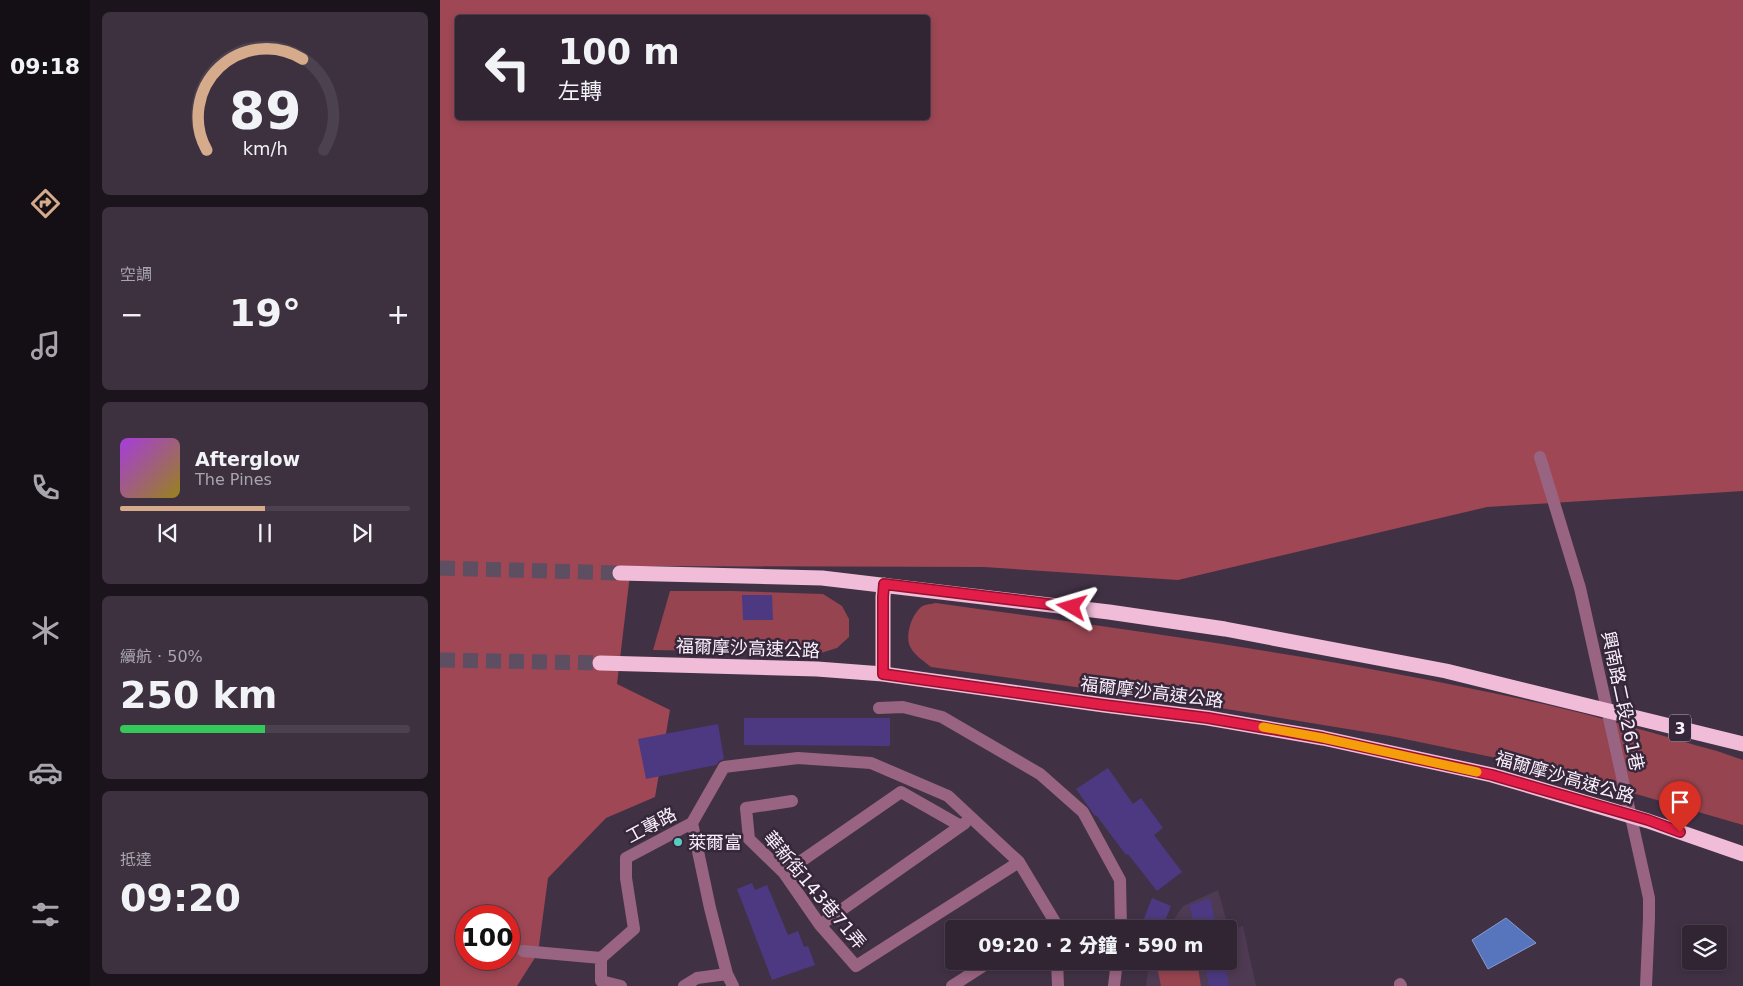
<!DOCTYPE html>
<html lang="zh-TW">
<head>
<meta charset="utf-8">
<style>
  :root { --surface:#312534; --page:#3d3140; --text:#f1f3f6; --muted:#a8a5ac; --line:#4c424f; --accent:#d6ab8b }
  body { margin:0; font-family:"DejaVu Sans","Noto Sans TC",sans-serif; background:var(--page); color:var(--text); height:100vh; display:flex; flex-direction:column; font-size:19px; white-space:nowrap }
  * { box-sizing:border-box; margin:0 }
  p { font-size:16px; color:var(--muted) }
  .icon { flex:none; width:28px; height:28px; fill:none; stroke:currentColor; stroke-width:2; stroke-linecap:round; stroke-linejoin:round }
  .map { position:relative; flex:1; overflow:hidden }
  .sheet { display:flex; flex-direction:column; gap:12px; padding:12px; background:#1b141d; width:350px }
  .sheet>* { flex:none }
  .hud { position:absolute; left:15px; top:15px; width:475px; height:105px; border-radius:5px; box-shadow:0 2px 8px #0003,0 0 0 1px var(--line); background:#312534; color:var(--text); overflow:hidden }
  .tools { position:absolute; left:1242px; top:925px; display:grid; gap:10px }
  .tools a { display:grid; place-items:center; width:45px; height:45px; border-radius:5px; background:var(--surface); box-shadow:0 2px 8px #0003,0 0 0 1px var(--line); font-size:25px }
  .speed { position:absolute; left:15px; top:905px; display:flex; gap:10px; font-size:25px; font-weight:700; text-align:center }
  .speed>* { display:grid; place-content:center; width:65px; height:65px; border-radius:50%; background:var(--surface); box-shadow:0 2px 8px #0003,0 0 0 1px var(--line); line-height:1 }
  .speed .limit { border:8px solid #d22; background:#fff; color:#111 }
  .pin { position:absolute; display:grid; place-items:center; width:42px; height:42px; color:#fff; margin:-51px -21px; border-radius:50% 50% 50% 0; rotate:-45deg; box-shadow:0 0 5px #0007 }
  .pin .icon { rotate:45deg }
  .me { position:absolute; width:55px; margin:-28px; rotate:277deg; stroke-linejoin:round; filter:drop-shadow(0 0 4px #0008) }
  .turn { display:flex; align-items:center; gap:18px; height:105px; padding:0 20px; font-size:22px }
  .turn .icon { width:65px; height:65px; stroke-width:2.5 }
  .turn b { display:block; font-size:35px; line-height:42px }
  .big { font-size:38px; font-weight:800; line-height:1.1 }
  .sheet .tile { flex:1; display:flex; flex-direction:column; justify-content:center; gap:8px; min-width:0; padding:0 18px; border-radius:8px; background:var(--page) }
  .sheet .dial { align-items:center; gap:0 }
  .dial svg { height:130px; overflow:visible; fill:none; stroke:var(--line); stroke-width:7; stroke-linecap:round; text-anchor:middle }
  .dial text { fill:var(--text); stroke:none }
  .song { display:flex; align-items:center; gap:15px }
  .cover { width:60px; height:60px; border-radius:8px; background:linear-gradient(135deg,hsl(280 70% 55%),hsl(50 70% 35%)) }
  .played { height:5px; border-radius:2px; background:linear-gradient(90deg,var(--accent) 50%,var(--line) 50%) }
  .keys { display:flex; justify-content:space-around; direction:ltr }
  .heat { display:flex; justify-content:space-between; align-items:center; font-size:28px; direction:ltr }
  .charge { height:8px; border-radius:4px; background:linear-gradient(90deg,#34c759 50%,var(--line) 0) }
  .trip { position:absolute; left:505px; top:920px; width:292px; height:50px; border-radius:5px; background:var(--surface); box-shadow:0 2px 8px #0003,0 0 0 1px var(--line); font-weight:800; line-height:50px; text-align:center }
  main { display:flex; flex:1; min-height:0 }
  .menu { display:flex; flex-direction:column; width:90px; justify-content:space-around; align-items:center; background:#140f15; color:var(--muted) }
  .menu .icon { width:35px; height:35px }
  .menu .current { color:var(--accent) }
  .menu b { font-size:22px; color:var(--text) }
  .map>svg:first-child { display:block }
  .built { fill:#4e3a52 }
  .green { fill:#964450 }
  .forest { fill:#9f4755; fill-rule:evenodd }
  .water { fill:#5775bd; stroke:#889ad0 }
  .building { fill:#4c3981 }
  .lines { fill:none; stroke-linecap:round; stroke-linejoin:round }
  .highway-tunnel { stroke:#5d4e61; stroke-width:15; stroke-dasharray:15 8; stroke-linecap:butt }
  .minor { stroke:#996481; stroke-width:12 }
  .highway { stroke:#f1bcd8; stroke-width:15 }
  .route-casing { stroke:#92132f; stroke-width:12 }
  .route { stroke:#e11d48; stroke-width:9 }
  .slow { stroke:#f59e0b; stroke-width:9 }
  .poi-dot { fill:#57cec2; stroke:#36273a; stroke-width:2 }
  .labels { text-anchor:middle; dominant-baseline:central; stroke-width:5; stroke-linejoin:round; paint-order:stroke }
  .shield { fill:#36273a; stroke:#bfb4c2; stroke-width:1 }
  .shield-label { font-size:16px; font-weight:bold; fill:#faf0fd }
  .street-label { font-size:18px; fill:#faf0fd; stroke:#36273a }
  .poi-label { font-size:18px; fill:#faf0fd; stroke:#36273a; text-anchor:start }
</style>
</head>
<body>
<main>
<nav class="menu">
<b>09:18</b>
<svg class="icon current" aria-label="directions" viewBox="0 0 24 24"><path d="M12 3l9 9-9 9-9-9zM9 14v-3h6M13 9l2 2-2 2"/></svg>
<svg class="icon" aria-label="music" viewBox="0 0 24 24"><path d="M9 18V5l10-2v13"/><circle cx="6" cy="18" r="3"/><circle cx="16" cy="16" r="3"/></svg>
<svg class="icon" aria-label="phone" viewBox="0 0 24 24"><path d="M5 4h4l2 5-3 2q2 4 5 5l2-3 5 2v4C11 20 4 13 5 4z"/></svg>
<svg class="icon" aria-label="climate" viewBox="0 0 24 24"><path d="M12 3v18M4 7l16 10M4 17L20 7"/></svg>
<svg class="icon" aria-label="car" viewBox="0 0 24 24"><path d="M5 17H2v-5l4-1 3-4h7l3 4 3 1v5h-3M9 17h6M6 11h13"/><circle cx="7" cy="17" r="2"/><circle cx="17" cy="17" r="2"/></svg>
<svg class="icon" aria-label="filters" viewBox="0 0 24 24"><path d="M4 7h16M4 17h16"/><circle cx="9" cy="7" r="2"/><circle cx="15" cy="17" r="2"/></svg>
</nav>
<section class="sheet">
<div class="tile dial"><svg viewBox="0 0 100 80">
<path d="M14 69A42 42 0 1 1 86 69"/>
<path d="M14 69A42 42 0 0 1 73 13" stroke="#d6ab8b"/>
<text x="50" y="56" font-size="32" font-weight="700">89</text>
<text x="50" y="72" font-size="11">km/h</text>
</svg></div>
<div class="tile"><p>空調</p>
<div class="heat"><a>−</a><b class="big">19°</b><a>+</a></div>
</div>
<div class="tile">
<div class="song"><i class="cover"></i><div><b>Afterglow</b><p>The Pines</p></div></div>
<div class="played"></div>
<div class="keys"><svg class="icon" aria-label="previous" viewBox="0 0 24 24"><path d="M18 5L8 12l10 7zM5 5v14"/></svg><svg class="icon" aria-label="pause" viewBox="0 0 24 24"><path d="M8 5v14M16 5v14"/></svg><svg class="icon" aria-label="next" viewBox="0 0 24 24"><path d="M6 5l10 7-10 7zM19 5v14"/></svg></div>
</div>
<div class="tile"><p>續航 · 50%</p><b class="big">250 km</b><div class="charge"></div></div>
<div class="tile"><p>抵達</p><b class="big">09:20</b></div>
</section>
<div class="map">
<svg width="1303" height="986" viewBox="0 0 1303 986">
  <rect width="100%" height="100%" fill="#413145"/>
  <path class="built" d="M778 890 789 930 803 926 816 986H706L709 961H789V929H727L743 906Z"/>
  <path class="green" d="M230 591H292L383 594 402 606 409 619V637L397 648 381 653 213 650Z
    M496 603C698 631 900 658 1099 703 1159 716 1218 735 1277 751L1303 760V825L1172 787 1071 761 950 736 744 702 491 667C484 661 472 654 469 644 466 632 472 615 481 607 485 604 492 604 496 603Z
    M716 961H757L761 986H721Z"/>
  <path class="forest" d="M0 0H1303V491L1047 507 738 580 544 567 191 566 177 684 230 710 215 797 166 818 108 878 98 953 77 986H0ZM18 18H488V118H18ZM26 916H69V959H26Z"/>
  <path class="water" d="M1066 918 1096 943 1048 969 1032 940Z"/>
  <path class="building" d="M302 595H332L333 620H303Z
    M304 718H450V746L304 745Z
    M278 724 284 759 279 761 276 765 206 779 198 739Z
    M668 768 693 804 701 798 723 828 714 835 742 872 717 891 688 854 686 855 656 815 655 816 636 789Z
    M312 883 315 890 327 885 348 935 358 931 364 947 368 946 375 965 332 980 297 889Z
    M712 898 731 906 722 929H700Z
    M770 898 777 929H755L749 905Z
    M764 961H785L789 986H769Z"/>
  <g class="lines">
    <path class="highway-tunnel" d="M0 568 180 573
      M0 660 160 663"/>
    <path class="minor" d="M1100 457 1140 588 1209 898V918L1206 986
      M439 708 463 707 502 717 600 774 643 812 680 880 681 929
      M352 801 306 808 309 839 344 873 380 925 416 966 579 862
      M252 823 284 767 358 758 431 763 508 796 579 862 615 922V929
      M252 823 270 908 287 974 293 986
      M344 873 461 792 519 825
      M380 925 525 823
      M83 951 161 958
      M617 961 618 986
      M161 981V958L194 929 186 878V858L252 823
      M161 981 181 986
      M960 984 961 986
      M244 986 257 978 287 974
      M512 986 551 961
      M674 986 677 961"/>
    <path class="highway" d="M180 573 382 578 669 612 785 629 1006 671 1303 744
      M160 663 377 669 443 674 664 705 768 718 883 738 1052 775 1208 821 1303 854
      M443 674V597L444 585"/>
  </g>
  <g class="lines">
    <defs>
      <path id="route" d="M632 607 444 584 443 597V674L664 705 768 718 883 738 1052 775 1208 820 1240 832"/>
    </defs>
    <use href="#route" class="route-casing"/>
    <use href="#route" class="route"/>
    <path class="slow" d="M823 727 883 738 1037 772"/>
  </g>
  <circle class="poi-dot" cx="238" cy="842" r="5"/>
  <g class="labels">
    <rect class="shield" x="1229" y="714.5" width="22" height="27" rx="4"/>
    <g class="shield-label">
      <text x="1240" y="728">3</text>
    </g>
    <g class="street-label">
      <text transform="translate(308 648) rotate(2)">福爾摩沙高速公路</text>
      <text transform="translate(712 692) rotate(7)">福爾摩沙高速公路</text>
      <text transform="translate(1183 701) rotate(78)">興南路二段261巷</text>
      <text transform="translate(1125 777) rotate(16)">福爾摩沙高速公路</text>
      <text transform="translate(211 825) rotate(-28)">工專路</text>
      <text transform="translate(375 890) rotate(50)">華新街143巷71弄</text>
    </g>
    <g class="poi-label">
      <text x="248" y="842">萊爾富</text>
    </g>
  </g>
</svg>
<div class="tools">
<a><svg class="icon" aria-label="layers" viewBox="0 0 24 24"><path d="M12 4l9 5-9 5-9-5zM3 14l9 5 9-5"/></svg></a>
</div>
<div class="speed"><div class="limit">100</div></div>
<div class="pin" style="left:1240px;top:832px;background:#d93025"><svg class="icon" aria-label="arrive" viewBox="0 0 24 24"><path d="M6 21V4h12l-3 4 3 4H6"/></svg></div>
<svg class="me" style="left:632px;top:607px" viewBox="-20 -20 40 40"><path d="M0-17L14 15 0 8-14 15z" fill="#e11d48" stroke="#fff" stroke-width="4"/></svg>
<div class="trip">09:20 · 2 分鐘 · 590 m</div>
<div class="hud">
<div class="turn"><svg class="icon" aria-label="left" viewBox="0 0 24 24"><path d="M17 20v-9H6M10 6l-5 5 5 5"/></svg><div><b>100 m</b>左轉</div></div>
</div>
</div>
</main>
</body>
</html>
